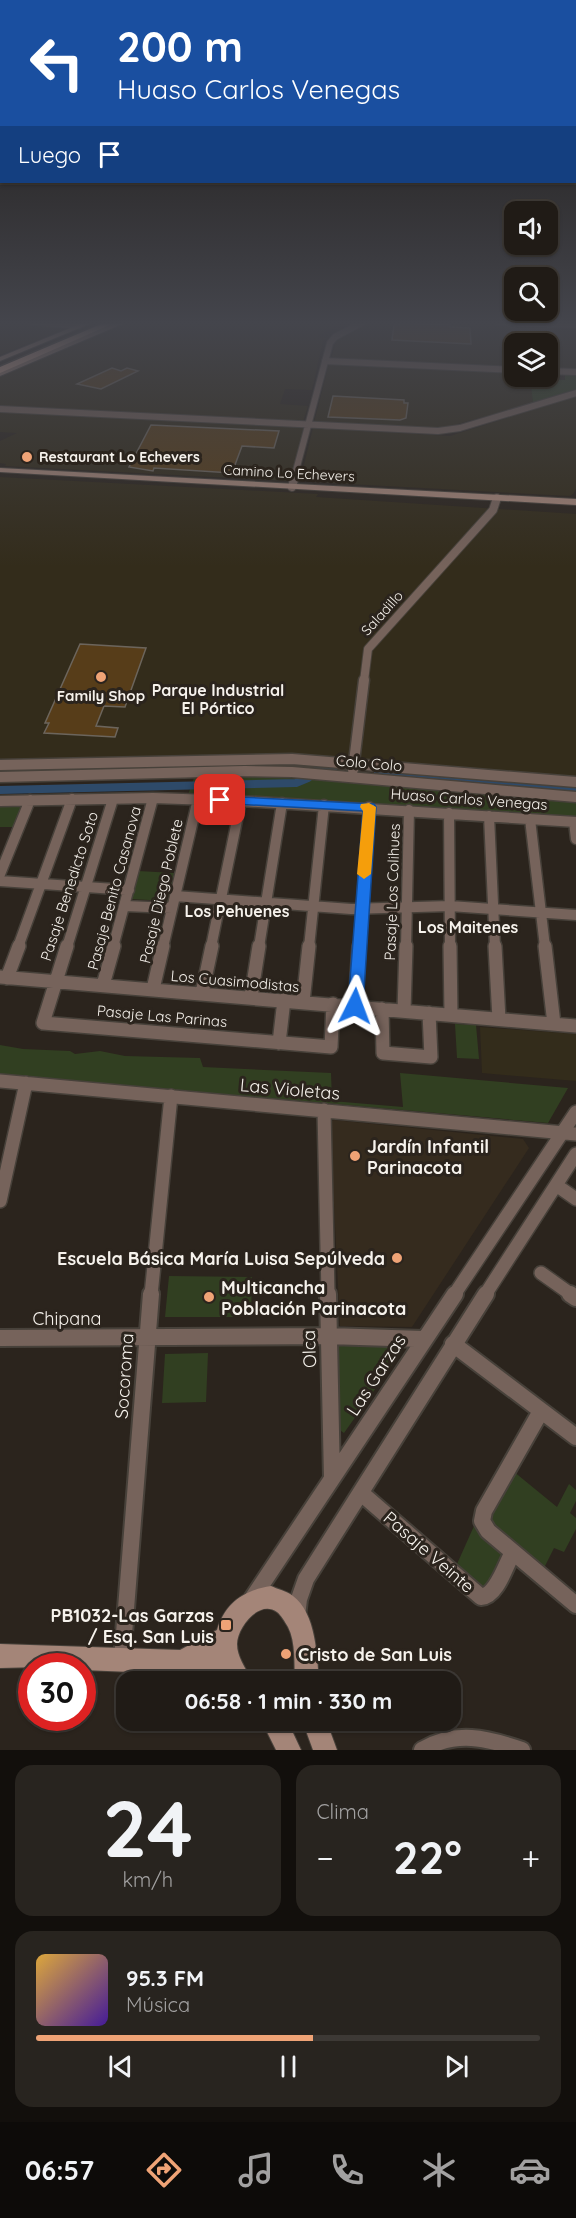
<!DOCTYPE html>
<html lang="es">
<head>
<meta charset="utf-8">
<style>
  :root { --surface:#201b16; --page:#28241f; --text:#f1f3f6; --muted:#a2a1a1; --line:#3d3935; --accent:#efa376 }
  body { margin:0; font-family:Quicksand,sans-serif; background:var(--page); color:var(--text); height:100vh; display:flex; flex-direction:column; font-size:22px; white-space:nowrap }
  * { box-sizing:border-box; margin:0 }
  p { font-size:20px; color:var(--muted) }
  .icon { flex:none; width:33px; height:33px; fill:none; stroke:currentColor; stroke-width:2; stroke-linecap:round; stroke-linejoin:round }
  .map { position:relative; height:1750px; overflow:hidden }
  .side { display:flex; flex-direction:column; gap:15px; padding:15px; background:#120f0c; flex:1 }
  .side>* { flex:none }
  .banner { position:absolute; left:0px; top:0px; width:576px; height:183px; box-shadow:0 2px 4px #0004,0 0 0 2px var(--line); background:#1a4fa0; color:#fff; overflow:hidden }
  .buttons { position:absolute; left:504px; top:201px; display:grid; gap:12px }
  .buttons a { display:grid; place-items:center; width:54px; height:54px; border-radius:12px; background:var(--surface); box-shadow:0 2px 4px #0004,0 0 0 2px var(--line); font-size:30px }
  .speed { position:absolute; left:18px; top:1653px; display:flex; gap:12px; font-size:30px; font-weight:700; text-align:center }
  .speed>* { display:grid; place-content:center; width:78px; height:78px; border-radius:50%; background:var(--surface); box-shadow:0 2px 4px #0004,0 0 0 2px var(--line); line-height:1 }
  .speed .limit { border:9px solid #d22; background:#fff; color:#111 }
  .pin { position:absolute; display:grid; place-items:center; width:51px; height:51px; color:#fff; margin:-26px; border-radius:12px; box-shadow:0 3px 9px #0006 }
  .me { position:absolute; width:66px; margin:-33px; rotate:3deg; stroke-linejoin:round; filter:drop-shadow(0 0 4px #0008) }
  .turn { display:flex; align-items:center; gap:21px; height:126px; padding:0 18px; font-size:27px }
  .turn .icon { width:78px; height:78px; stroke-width:2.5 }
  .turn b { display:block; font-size:42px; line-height:51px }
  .then { display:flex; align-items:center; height:57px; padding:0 18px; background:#0003; gap:12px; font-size:22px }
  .big { font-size:45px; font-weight:700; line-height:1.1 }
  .side .card { flex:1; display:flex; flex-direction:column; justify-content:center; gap:9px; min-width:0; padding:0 21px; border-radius:18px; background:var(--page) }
  .side .dial { align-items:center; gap:0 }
  .dial b { font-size:78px; line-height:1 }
  .song { display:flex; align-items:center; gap:18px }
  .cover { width:72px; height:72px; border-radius:9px; background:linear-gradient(135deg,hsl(40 70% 55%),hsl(260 70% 35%)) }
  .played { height:6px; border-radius:3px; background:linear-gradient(90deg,var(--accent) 55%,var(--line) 55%) }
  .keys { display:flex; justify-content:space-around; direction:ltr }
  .heat { display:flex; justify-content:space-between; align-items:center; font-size:33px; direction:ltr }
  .side .tiles { flex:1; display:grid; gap:15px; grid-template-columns:1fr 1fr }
  .card:last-child { grid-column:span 2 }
  .trip { position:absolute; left:116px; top:1671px; width:345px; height:60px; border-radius:18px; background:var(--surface); box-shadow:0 2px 4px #0004,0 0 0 2px var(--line); font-weight:700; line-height:60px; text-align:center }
  .tabs { display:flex; height:96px; justify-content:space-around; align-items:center; background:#0d0b09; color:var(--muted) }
  .tabs .icon { width:42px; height:42px }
  .tabs .selected { color:var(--accent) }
  .tabs b { font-size:27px; color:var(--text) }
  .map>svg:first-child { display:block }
  .industrial { fill:#332c1b }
  .built { fill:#352b1e }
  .green { fill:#313f21 }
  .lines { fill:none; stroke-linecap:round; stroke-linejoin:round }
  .canal { stroke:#2e4a69; stroke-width:8 }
  .building { fill:#573d19; stroke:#6c655c; stroke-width:1.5 }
  .street-far4-casing { stroke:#47413a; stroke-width:8 }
  .street-far3-casing { stroke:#47413a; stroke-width:10 }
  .street-far2-casing { stroke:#47413a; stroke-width:13 }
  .street-far1-casing { stroke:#47413a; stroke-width:16 }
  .street-casing { stroke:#47413a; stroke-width:20 }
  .secondary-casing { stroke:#47413a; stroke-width:2 }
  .highway-casing { stroke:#47413a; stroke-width:3 }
  .street-far4 { stroke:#76635b; stroke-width:6 }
  .street-far3 { stroke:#76635b; stroke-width:8 }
  .street-far2 { stroke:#76635b; stroke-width:10 }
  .street-far1 { stroke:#76635b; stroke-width:13 }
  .street { stroke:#76635b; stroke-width:16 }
  .secondary { fill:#a48578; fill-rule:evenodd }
  .highway { fill:#e8b7a4; fill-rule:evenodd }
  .route { fill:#1a73e8; stroke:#114b97; stroke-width:1.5 }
  .slow { fill:#f59e0b }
  .poi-dot { fill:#efa376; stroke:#2b241d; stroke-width:2 }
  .labels { text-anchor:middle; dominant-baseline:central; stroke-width:6; stroke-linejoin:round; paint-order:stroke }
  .far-poi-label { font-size:14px; font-weight:bold; fill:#f6f2ec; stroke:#2b241d; text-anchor:start }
  .far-street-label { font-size:14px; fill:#f6f2ec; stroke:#2b241d }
  .poi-label { font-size:15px; font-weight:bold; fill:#f6f2ec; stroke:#2b241d }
  .street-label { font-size:15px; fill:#f6f2ec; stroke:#2b241d }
  .neighbourhood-label { font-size:16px; font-weight:bold; fill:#f6f2ec; stroke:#2b241d }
  .near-street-label { font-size:18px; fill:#f6f2ec; stroke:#2b241d }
  .near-poi-label { font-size:18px; font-weight:bold; fill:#f6f2ec; stroke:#2b241d; text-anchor:start }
</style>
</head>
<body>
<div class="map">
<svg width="576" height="1750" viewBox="0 0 576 1750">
  <rect width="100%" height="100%" fill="#2b241d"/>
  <path class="industrial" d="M0 322H13L70 327 0 355Z
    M129 322H343L317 337 327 338 323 341 312 390 285 389 280 404 308 406 303 422 0 406V376Z
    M369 322H466L576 327V370L548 369V344H514V368L331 359 337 339Z
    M329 363 514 371V376L530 377 533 403 443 428 314 423Z
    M576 396V489L573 494 570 496 312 482 301 477 313 428 450 436Z
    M0 412 304 427 290 481 5 466 6 464 0 463V441L17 433 0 432Z
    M0 477 318 494 316 497 576 514V777L342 759 0 761Z
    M480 1027 576 1034V1081L482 1073Z"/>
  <path class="built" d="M334 1120 523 1139 529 1148 412 1327 340 1326 330 1122Z"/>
  <path class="green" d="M565 374H576V389L533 403 530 377 548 376V379L565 380Z
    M253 776 401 785 576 802V819L188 795 194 778Z
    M0 805H22L15 827H0Z
    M138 871 174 873 168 901 130 899Z
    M455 1024 476 1025 479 1059 457 1058Z
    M0 1045 23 1049 70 1051 75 1054 100 1051 125 1056 200 1058 203 1067 331 1073 332 1101 403 1107 400 1073 568 1088 548 1123 0 1074Z
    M169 1276 252 1277 251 1317H165Z
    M333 1340 399 1341 405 1347 344 1433 337 1428Z
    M208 1353 206 1402 162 1403 165 1354Z
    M513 1471 557 1507 569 1484 576 1490V1501L570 1513 576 1518V1529L564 1552 554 1548 543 1570 485 1520Z
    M474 1526 504 1551 485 1588 457 1564Z"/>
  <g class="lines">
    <path class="canal" d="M317 770 333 769
      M378 773 576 790
      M0 790 296 783 308 778"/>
  </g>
  <path class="building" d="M399 323 450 325V327L470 328 471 344 392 340 394 325H399Z
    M112 368 121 371 127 368 138 371 101 389 77 384Z
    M333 396 404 400V403H408L406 418 400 420 328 417Z
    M151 425 279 431 274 448 242 446 232 473 154 468 153 471 129 467Z
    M80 644 146 648 125 707 104 706 96 726 118 728 115 737 44 733 49 723H45Z"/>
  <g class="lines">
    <defs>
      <path id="street-far4" d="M33 322 79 326
        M498 322 576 325
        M325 361 514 370
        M548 371 576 372
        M0 409 438 431 460 428 576 393
        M294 478 330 343 335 337 363 322"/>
      <path id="street-far3" d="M292 487 295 476
        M364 681 368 649 493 510 497 498"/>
      <path id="street-far2" d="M0 765 292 759 576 782
        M353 770 364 680
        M0 777 245 771 292 772 576 797
        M0 801 153 798 241 801 576 822
        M449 813 450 947
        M489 816 495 947
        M530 819 545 947
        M574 822 576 839
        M0 874 30 800
        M0 881 129 890
        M175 896 351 909 450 906 576 915
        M125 906 172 908
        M18 947 72 799
        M67 947 113 799
        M113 947 153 798
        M163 947 198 799
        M211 947 241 801
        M259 947 282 803
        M309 947 324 805
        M359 947 369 807
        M406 947 409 810"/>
      <path id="street-far1" d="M67 946 43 1023 331 1047 333 1004
        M450 946 451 1015
        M495 946 499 1019
        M545 946 554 1024
        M0 977 576 1026
        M7 978 19 946
        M103 985 114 946
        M153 989 163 946
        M202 993 212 946
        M251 997 259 946
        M303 1002 309 946
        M355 1006 359 946
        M382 1009 383 1053 431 1057 429 1013
        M404 1011 406 946
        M279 1043 284 1000
        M0 1081 576 1134
        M324 1110 328 1295
        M556 1185 576 1199
        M0 1201 26 1083
        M541 1273 572 1295
        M151 1295 171 1096
        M454 1295 576 1112
        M485 1295 576 1154"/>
      <path id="street" d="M328 1294 332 1478
        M570 1294 576 1298
        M0 1338 328 1336 423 1339
        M453 1344 576 1437
        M541 1411 484 1511 482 1521 488 1531 576 1605
        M361 1493 481 1597C497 1596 506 1564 513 1552
        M252 1599 455 1294
        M297 1616 299 1599 306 1579 486 1294
        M122 1659 151 1294
        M422 1750C456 1730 487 1738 522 1750"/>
      <path id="secondary" d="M85 322H94L0 361V357Z
        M118 322H127L0 376V371Z
        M0 468 576 499V505L0 472Z
        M271 1586C277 1589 287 1591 293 1596 316 1613 317 1656 319 1682H295C294 1665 296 1642 288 1627 285 1622 281 1615 277 1612 259 1599 237 1628 237 1644 237 1657 245 1666 250 1678L248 1682H212L182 1674 82 1670V1666L0 1668V1644L180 1650 217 1630C225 1603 244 1590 271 1586Z
        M261 1720H287L301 1750H276Z
        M302 1720H326L337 1750H313Z"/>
      <path id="highway" d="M106 322H117L0 373V367Z"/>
    </defs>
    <use href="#street-far4" class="street-far4-casing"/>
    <use href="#street-far3" class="street-far3-casing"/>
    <use href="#street-far2" class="street-far2-casing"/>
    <use href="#street-far1" class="street-far1-casing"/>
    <use href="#street" class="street-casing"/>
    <use href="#secondary" class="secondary-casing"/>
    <use href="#highway" class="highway-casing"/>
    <use href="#street-far4" class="street-far4"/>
    <use href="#street-far3" class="street-far3"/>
    <use href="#street-far2" class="street-far2"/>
    <use href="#street-far1" class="street-far1"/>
    <use href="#street" class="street"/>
    <use href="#secondary" class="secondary"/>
    <use href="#highway" class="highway"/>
  </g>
  <linearGradient id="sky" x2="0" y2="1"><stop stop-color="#181410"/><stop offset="0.57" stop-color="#44454c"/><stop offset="1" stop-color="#44454c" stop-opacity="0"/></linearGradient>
  <rect width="576" height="567" fill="url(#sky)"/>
  <path class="route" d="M220 796 374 804 376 807 363 1006 361 1011 355 1013 350 1011 348 1006 363 811 215 803 213 800Z"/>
  <path class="slow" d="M369 803 376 807 371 874 364 879 357 874 363 811 360 807 361 804Z"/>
  <g class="poi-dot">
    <circle cx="27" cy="457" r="6"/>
    <circle cx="101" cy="677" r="6"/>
    <circle cx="355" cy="1156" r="6"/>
    <circle cx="397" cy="1258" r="6"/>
    <circle cx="209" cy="1297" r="6"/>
    <rect x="220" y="1619" width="12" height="12" rx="3"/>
    <circle cx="286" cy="1654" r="6"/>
  </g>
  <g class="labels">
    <g class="far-poi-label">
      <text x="39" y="457">Restaurant Lo Echevers</text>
    </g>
    <g class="far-street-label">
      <text transform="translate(289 473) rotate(3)">Camino Lo Echevers</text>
      <text transform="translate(382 613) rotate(-48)">Saladillo</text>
    </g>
    <g class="poi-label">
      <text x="101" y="695">Family Shop</text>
    </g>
    <g class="street-label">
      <text transform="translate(369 763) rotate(5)">Colo Colo</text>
      <text transform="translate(469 799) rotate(4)">Huaso Carlos Venegas</text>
      <text transform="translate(69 886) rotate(-72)">Pasaje Benedicto Soto</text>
      <text transform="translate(114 888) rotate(-75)">Pasaje Benito Casanova</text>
      <text transform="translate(161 891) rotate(-77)">Pasaje Diego Poblete</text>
      <text transform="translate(392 892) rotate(-88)">Pasaje Los Colihues</text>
      <text transform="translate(235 981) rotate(5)">Los Cuasimodistas</text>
      <text transform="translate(162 1016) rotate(5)">Pasaje Las Parinas</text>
    </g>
    <g class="neighbourhood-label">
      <text x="218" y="690">Parque Industrial<tspan x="218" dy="18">El Pórtico</tspan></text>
      <text x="237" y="911">Los Pehuenes</text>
      <text x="468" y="927">Los Maitenes</text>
    </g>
    <g class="near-street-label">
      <text transform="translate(290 1089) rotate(5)">Las Violetas</text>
      <text x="67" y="1318">Chipana</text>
      <text transform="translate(309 1349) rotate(-92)">Olca</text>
      <text transform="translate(376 1375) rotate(-57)">Las Garzas</text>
      <text transform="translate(124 1376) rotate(-86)">Socoroma</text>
      <text transform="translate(429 1552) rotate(41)">Pasaje Veinte</text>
    </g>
    <g class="near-poi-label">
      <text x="367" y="1146">Jardín Infantil<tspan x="367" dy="21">Parinacota</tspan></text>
      <text x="385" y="1258" text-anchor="end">Escuela Básica María Luisa Sepúlveda</text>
      <text x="221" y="1287">Multicancha<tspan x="221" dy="21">Población Parinacota</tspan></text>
      <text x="214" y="1615" text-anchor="end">PB1032-Las Garzas<tspan x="214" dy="21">/ Esq. San Luis</tspan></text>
      <text x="298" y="1654">Cristo de San Luis</text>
    </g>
  </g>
</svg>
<div class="buttons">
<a><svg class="icon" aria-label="sound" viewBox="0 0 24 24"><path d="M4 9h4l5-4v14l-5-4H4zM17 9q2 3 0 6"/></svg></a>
<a><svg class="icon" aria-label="search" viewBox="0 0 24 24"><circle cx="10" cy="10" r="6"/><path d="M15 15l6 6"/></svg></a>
<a><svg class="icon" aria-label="layers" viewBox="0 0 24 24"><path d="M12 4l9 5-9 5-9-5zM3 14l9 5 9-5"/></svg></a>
</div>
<div class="speed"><div class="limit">30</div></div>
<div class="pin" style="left:220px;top:800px;background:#d93025"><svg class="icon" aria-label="arrive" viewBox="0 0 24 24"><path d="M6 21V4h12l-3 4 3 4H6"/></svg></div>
<svg class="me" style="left:355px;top:1006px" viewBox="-20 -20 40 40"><path d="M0-17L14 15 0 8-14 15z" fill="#1a73e8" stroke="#fff" stroke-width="4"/></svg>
<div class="trip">06:58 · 1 min · 330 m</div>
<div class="banner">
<div class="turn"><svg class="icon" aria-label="left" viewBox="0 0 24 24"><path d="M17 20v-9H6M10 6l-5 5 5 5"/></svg><div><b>200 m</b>Huaso Carlos Venegas</div></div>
<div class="then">Luego<svg class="icon" aria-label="arrive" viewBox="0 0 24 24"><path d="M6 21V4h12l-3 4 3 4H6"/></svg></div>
</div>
</div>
<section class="side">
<div class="tiles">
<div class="card dial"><b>24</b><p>km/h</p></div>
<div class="card"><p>Clima</p>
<div class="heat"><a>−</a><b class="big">22°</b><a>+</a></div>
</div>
<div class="card">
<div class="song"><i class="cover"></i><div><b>95.3 FM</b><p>Música</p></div></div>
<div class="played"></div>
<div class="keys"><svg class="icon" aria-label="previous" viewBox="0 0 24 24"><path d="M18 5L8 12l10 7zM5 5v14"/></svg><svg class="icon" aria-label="pause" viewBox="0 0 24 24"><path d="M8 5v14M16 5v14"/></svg><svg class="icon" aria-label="next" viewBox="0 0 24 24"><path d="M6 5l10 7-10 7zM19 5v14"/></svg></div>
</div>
</div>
</section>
<nav class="tabs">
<b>06:57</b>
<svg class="icon selected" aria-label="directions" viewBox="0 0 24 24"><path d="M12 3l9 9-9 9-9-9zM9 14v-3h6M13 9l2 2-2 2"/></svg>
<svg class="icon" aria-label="music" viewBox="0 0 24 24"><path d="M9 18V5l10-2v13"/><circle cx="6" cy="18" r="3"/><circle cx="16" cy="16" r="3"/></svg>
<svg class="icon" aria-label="phone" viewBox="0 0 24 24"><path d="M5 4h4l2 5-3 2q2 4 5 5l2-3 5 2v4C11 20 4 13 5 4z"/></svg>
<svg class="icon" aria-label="climate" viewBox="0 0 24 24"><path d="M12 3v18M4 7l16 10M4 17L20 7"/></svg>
<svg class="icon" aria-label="car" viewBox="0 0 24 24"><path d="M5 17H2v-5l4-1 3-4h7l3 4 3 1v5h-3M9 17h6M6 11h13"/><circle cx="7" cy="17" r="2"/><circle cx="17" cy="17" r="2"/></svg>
</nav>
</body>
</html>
